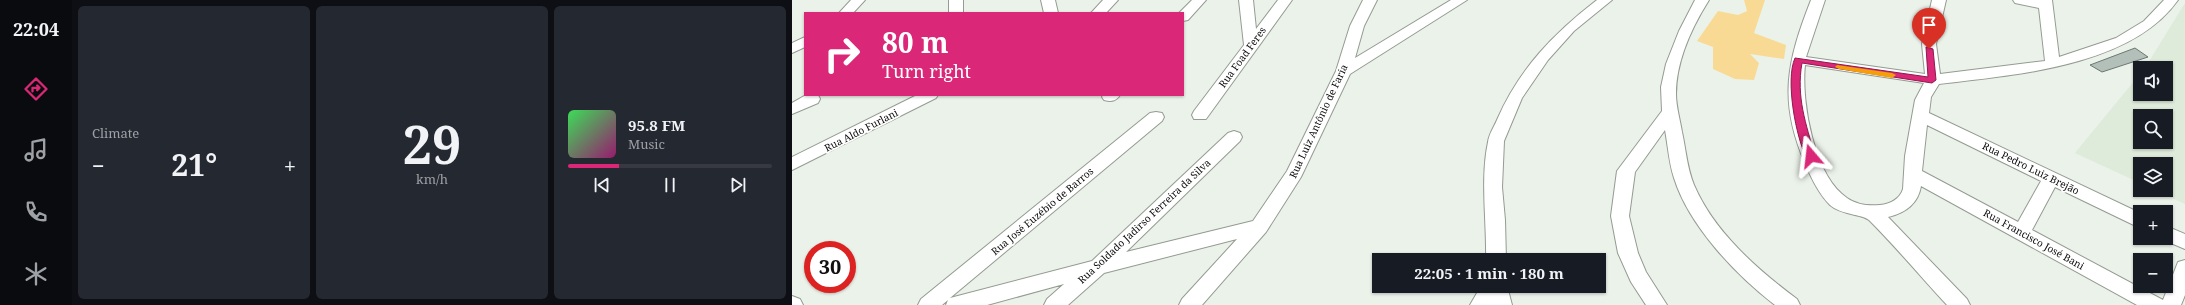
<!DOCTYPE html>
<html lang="en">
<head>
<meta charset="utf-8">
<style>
  :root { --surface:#171b24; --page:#242831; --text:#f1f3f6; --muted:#9ea1a6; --line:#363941; --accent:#db2777 }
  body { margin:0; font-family:"Noto Serif",serif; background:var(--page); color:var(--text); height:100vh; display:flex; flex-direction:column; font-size:15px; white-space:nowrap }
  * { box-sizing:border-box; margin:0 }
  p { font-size:13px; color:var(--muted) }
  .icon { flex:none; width:22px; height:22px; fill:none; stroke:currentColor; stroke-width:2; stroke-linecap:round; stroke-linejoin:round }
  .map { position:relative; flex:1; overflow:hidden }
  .drawer { display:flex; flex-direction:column; gap:6px; padding:6px; background:#0d0f14; width:720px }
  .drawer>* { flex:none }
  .guide { position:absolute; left:12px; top:12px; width:380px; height:84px; border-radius:0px; box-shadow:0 1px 3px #0004; background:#db2777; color:#fff; overflow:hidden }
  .controls { position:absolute; left:1341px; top:61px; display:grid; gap:8px }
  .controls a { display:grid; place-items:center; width:40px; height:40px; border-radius:0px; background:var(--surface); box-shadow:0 1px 3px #0004; font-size:20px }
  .speed { position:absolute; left:12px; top:241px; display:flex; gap:8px; font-size:20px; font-weight:700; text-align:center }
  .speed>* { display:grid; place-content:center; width:52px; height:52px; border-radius:50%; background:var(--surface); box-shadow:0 1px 3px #0004; line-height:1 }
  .speed .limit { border:6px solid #d22; background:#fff; color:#111 }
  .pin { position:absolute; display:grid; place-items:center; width:34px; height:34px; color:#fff; margin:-41px -17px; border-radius:50% 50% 50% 0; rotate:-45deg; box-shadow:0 0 4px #0007 }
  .pin .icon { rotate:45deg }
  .me { position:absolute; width:44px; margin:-22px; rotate:343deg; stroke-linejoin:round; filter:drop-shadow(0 0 3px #0008) }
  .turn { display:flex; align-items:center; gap:14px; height:84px; padding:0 12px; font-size:18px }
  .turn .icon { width:52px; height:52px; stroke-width:2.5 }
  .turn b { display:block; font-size:28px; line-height:34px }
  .big { font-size:30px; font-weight:700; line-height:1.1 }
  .drawer .widget { flex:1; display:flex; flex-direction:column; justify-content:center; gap:6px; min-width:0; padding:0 14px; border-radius:6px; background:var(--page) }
  .drawer .dial { align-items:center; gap:0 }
  .dial b { font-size:52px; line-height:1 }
  .song { display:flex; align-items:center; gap:12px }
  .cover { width:48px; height:48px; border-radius:6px; background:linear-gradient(135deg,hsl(130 70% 55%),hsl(320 70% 35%)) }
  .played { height:4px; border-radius:2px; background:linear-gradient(90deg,var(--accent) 25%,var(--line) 25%) }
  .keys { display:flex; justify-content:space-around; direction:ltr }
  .heat { display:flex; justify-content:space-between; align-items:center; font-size:22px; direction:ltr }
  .drawer .tiles { flex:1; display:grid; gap:6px; grid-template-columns:repeat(3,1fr) }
  .trip { position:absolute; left:580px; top:253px; width:234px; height:40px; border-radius:0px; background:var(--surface); box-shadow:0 1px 3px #0004; font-weight:700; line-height:40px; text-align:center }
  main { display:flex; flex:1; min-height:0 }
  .tabs { display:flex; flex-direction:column; width:72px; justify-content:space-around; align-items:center; background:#090b0e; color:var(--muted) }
  .tabs .icon { width:28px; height:28px }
  .tabs .active { color:var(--accent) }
  .tabs b { font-size:18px; color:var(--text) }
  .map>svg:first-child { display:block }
  .built { fill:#deeada; fill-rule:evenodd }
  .green { fill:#f9da95 }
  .building { fill:#b3bfb9; stroke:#6d7873 }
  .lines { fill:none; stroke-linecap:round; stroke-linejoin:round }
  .minor-casing { stroke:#949b92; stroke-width:2 }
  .minor { fill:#fff; fill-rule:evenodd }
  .route { fill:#db2777; stroke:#8e194d }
  .slow { fill:#f59e0b }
  .labels { text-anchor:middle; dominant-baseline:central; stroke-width:3.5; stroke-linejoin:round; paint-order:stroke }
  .street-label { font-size:10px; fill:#0c0e0b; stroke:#fff }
</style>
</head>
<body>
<main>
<nav class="tabs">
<b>22:04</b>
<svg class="icon active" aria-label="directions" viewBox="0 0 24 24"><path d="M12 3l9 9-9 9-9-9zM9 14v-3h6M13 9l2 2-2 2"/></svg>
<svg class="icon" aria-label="music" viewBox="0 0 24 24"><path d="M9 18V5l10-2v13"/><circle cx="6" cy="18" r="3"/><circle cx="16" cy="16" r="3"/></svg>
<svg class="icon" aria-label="phone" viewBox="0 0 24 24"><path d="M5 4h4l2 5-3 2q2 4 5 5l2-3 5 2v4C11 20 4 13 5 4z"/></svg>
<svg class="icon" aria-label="climate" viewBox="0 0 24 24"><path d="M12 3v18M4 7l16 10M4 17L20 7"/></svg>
</nav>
<section class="drawer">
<div class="tiles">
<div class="widget"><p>Climate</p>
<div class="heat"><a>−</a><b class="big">21°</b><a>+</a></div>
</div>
<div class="widget dial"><b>29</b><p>km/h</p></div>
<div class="widget">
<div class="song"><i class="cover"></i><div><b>95.8 FM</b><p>Music</p></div></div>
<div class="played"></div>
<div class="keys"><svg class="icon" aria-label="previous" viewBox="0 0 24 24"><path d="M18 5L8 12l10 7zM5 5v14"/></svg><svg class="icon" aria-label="pause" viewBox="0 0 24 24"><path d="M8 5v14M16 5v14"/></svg><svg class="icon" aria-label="next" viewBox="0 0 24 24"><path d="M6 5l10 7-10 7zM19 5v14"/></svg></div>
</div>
</div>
</section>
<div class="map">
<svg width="1393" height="305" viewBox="0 0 1393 305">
  <rect width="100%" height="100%" fill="#ebf2e9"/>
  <path class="built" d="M1393 3V204L1362 190H1374V164H1348V183L1283 153 1348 74V94H1374V68H1353ZM1348 116H1374V142H1348Z"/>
  <path class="green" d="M952 0H973L962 33 994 45 992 59 958 54 967 63 962 80 943 79 921 69V47L905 41 926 11 946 15 955 11Z"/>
  <path class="building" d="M1343 48 1356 57 1310 72 1298 65Z"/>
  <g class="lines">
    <defs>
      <path id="minor" d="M59 0H73L61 13H47Z
        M157 0H171V13H157Z
        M249 0H263L266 13H252Z
        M311 0H326L314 13H299Z
        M400 0H414L396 20 391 21V13H387Z
        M447 0H461L464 29 486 0H500L414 119H402L400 115 402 111 452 45Z
        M571 0H585L572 26 563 58 659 0H675L558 74 509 177 474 232 410 305H387L390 299 445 239 312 273 276 305H252L255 299 272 284 195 305H154L156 300 150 305H126L129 299 358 113 364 112 370 113 372 117 370 121 158 298 300 261 436 133 442 131 448 133 450 137 448 141 334 252 461 221 495 171 544 71 558 26Z
        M805 0H820L782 31 756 60 730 98 712 141 710 187 713 220 714 260H694C695 222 688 179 696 142 697 134 702 127 705 120 727 69 762 33 805 0Z
        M903 0H917C900 27 884 61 884 94 884 107 888 119 890 132 894 150 895 168 902 185 922 232 966 270 1005 299L1008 305H983C944 275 897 226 882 178 877 163 876 146 873 130L843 172 837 216 846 253 854 272 875 305H854L839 282 826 253 819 216 825 171 870 111 869 87 874 64 887 31Z
        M1019 0H1033L1014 57 1133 74 1130 44 1140 0H1154L1144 44 1148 74 1253 61 1247 8 1223 3 1221 0H1260L1267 57 1324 38 1352 21 1372 0H1386C1339 67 1221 75 1147 84L1139 97 1137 113 1348 213V228L1263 187 1240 230 1371 300 1386 262 1393 260V295L1389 305H1345L1129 186C1126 204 1113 213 1096 217L1175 299 1178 305H1155C1129 277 1104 247 1077 220 1070 214 1049 215 1038 205 1027 194 1019 178 1013 163 986 101 995 61 1019 0ZM1013 65 1132 83 1123 100 1113 156 1111 189C1108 199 1098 204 1088 205 1077 206 1065 205 1055 198 1022 176 1009 102 1013 65ZM1135 125 1249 181 1226 222 1130 171Z
        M13 37V47L0 53V43Z
        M14 95H26L28 99 26 103 0 114V103Z
        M125 95H146L144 98 0 170V157Z
        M311 95H328C324 101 320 102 312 100L310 97Z
        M1374 226 1393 234V249L1367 238H1374Z
        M689 286H715L720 305H678Z
        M0 296 8 299 11 305H0Z"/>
    </defs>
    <use href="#minor" class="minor-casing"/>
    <use href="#minor" class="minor"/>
  </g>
  <path class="route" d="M1134 47 1141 49 1144 80 1140 83 1010 63C1004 97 1014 124 1023 156L1022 159H1015C1004 138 993 80 1003 58L1136 77Z"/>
  <path class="slow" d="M1045 65 1100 73 1104 75 1100 78 1047 69 1043 67Z"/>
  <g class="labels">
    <g class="street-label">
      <text transform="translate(450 57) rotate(-54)">Rua Foad Feres</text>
      <text transform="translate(526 121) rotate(-65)">Rua Luiz Antônio de Faria</text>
      <text transform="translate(69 130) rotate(-27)">Rua Aldo Furlani</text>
      <text transform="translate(1239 168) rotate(26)">Rua Pedro Luiz Brejão</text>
      <text transform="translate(250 211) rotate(-40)">Rua José Euzébio de Barros</text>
      <text transform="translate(352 221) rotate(-43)">Rua Soldado Jadirso Ferreira da Silva</text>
      <text transform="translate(1242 239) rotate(29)">Rua Francisco José Bani</text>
    </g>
  </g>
</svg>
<div class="controls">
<a><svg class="icon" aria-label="sound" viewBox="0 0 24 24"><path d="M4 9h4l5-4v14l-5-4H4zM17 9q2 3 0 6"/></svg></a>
<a><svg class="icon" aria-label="search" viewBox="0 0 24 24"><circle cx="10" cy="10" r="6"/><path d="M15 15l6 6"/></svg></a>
<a><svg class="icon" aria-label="layers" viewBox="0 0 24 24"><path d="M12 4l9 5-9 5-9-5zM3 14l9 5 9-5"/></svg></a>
<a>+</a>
<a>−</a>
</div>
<div class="speed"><div class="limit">30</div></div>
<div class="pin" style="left:1137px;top:49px;background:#d93025"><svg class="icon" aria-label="arrive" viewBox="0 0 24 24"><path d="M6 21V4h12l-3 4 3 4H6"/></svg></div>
<svg class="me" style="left:1019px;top:156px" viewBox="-20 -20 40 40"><path d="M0-17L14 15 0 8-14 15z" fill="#db2777" stroke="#fff" stroke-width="4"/></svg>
<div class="trip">22:05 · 1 min · 180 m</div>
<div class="guide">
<div class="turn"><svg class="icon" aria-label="right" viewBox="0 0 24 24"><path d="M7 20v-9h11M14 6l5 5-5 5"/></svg><div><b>80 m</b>Turn right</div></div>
</div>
</div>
</main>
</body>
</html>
